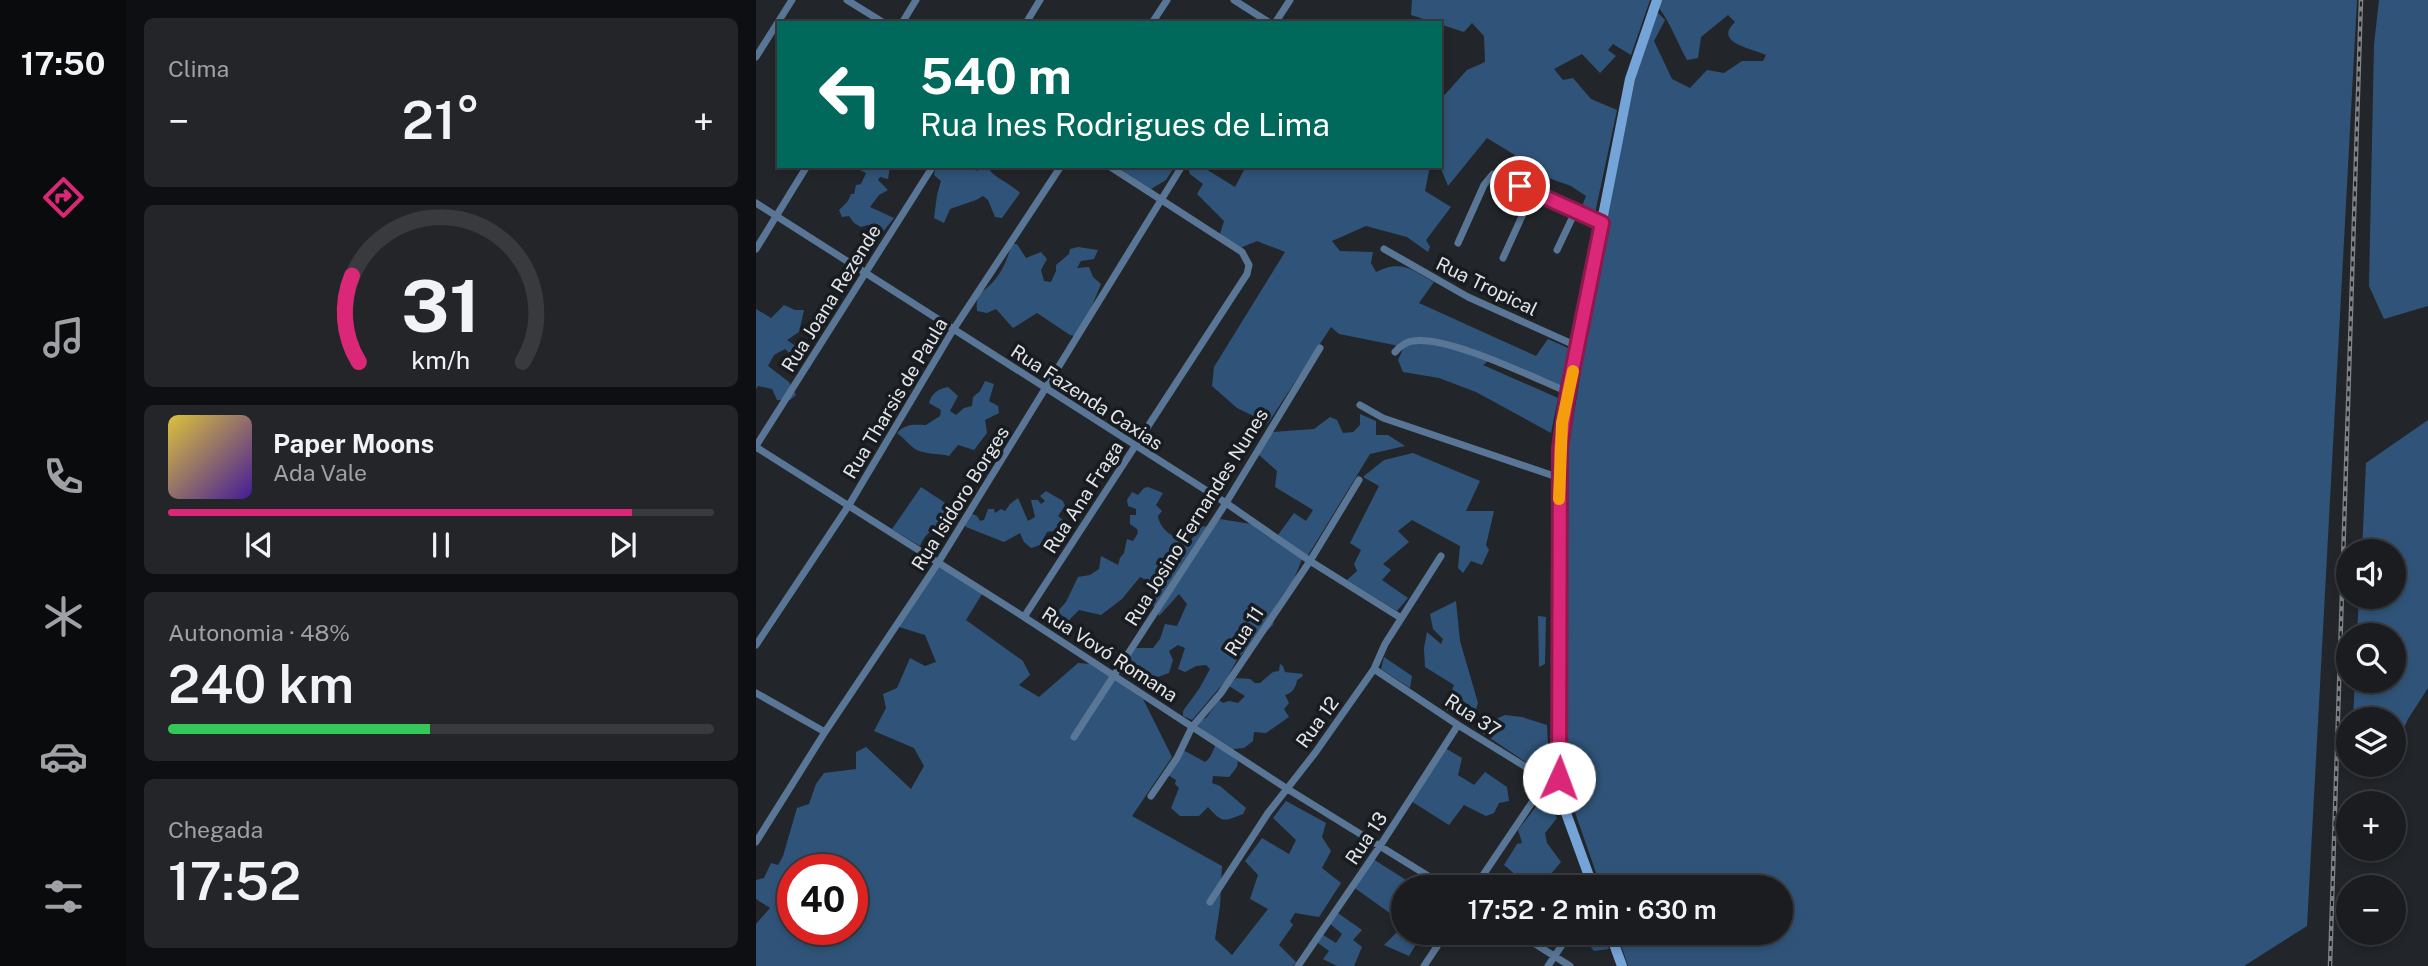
<!DOCTYPE html>
<html lang="pt">
<head>
<meta charset="utf-8">
<style>
  :root { --surface:#1a1c20; --page:#232529; --text:#f1f3f6; --muted:#9fa1a5; --line:#383a3e; --accent:#db2777 }
  body { margin:0; font-family:"Public Sans",sans-serif; background:var(--page); color:var(--text); height:100vh; display:flex; flex-direction:column; font-size:26px; white-space:nowrap }
  * { box-sizing:border-box; margin:0 }
  p { font-size:23px; color:var(--muted) }
  .icon { flex:none; width:38px; height:38px; fill:none; stroke:currentColor; stroke-width:2; stroke-linecap:round; stroke-linejoin:round }
  .map { position:relative; flex:1; overflow:hidden }
  .side { display:flex; flex-direction:column; gap:18px; padding:18px; background:#0e0f12; width:630px }
  .side>* { flex:none }
  .hud { position:absolute; left:21px; top:21px; width:665px; height:147px; border-radius:0px; box-shadow:0 4px 10px #0003,0 0 0 2px var(--line); background:#00695c; color:#fff; overflow:hidden }
  .tools { position:absolute; left:1580px; top:539px; display:grid; gap:14px }
  .tools a { display:grid; place-items:center; width:70px; height:70px; border-radius:50%; background:var(--surface); box-shadow:0 4px 10px #0003,0 0 0 2px var(--line); font-size:35px }
  .speed { position:absolute; left:21px; top:854px; display:flex; gap:14px; font-size:35px; font-weight:700; text-align:center }
  .speed>* { display:grid; place-content:center; width:91px; height:91px; border-radius:50%; background:var(--surface); box-shadow:0 4px 10px #0003,0 0 0 2px var(--line); line-height:1 }
  .speed .limit { border:10px solid #d22; background:#fff; color:#111 }
  .pin { position:absolute; display:grid; place-items:center; width:60px; height:60px; color:#fff; margin:-30px; border:4px solid #fff; border-radius:50%; box-shadow:0 2px 7px #0007 }
  .me { position:absolute; width:77px; margin:-38px; rotate:2deg; stroke-linejoin:round; filter:drop-shadow(0 0 5px #0008) }
  .turn { display:flex; align-items:center; gap:24px; height:147px; padding:0 28px; font-size:32px }
  .turn .icon { width:91px; height:91px; stroke-width:2.5 }
  .turn b { display:block; font-size:49px; line-height:60px }
  .big { font-size:52px; font-weight:600; line-height:1.1 }
  .side .tile { flex:1; display:flex; flex-direction:column; justify-content:center; gap:10px; min-width:0; padding:0 24px; border-radius:10px; background:var(--page) }
  .side .dial { align-items:center; gap:0 }
  .dial svg { height:182px; overflow:visible; fill:none; stroke:var(--line); stroke-width:7; stroke-linecap:round; text-anchor:middle }
  .dial text { fill:var(--text); stroke:none }
  .song { display:flex; align-items:center; gap:21px }
  .cover { width:84px; height:84px; border-radius:10px; background:linear-gradient(135deg,hsl(50 70% 55%),hsl(260 70% 35%)) }
  .played { height:7px; border-radius:4px; background:linear-gradient(90deg,var(--accent) 85%,var(--line) 85%) }
  .keys { display:flex; justify-content:space-around; direction:ltr }
  .heat { display:flex; justify-content:space-between; align-items:center; font-size:38px; direction:ltr }
  .charge { height:10px; border-radius:5px; background:linear-gradient(90deg,#34c759 48%,var(--line) 0) }
  .trip { position:absolute; left:635px; top:875px; width:402px; height:70px; border-radius:35px; background:var(--surface); box-shadow:0 4px 10px #0003,0 0 0 2px var(--line); font-weight:600; line-height:70px; text-align:center }
  main { display:flex; flex:1; min-height:0 }
  .tab-bar { display:flex; flex-direction:column; width:126px; justify-content:space-around; align-items:center; background:#0a0b0d; color:var(--muted) }
  .tab-bar .icon { width:49px; height:49px }
  .tab-bar .current { color:var(--accent) }
  .tab-bar b { font-size:32px; color:var(--text) }
  .map>svg:first-child { display:block }
  .forest { fill:#305479; fill-rule:evenodd }
  .lines { fill:none; stroke-linecap:round; stroke-linejoin:round }
  .street { stroke:#597696; stroke-width:7 }
  .secondary { stroke:#75a4d8; stroke-width:10 }
  .rail-casing { stroke:#7e8285; stroke-width:4.5 }
  .rail { stroke:#181c21; stroke-width:2; stroke-dasharray:5; stroke-linecap:butt }
  .route-casing { stroke:#8e194d; stroke-width:18 }
  .route { stroke:#db2777; stroke-width:12 }
  .slow { stroke:#f59e0b; stroke-width:12 }
  .labels { text-anchor:middle; dominant-baseline:central; stroke-width:7; stroke-linejoin:round; paint-order:stroke }
  .street-label { font-size:19px; fill:#e3e6e9; stroke:#181c21 }
</style>
</head>
<body>
<main>
<nav class="tab-bar">
<b>17:50</b>
<svg class="icon current" aria-label="directions" viewBox="0 0 24 24"><path d="M12 3l9 9-9 9-9-9zM9 14v-3h6M13 9l2 2-2 2"/></svg>
<svg class="icon" aria-label="music" viewBox="0 0 24 24"><path d="M9 18V5l10-2v13"/><circle cx="6" cy="18" r="3"/><circle cx="16" cy="16" r="3"/></svg>
<svg class="icon" aria-label="phone" viewBox="0 0 24 24"><path d="M5 4h4l2 5-3 2q2 4 5 5l2-3 5 2v4C11 20 4 13 5 4z"/></svg>
<svg class="icon" aria-label="climate" viewBox="0 0 24 24"><path d="M12 3v18M4 7l16 10M4 17L20 7"/></svg>
<svg class="icon" aria-label="car" viewBox="0 0 24 24"><path d="M5 17H2v-5l4-1 3-4h7l3 4 3 1v5h-3M9 17h6M6 11h13"/><circle cx="7" cy="17" r="2"/><circle cx="17" cy="17" r="2"/></svg>
<svg class="icon" aria-label="filters" viewBox="0 0 24 24"><path d="M4 7h16M4 17h16"/><circle cx="9" cy="7" r="2"/><circle cx="15" cy="17" r="2"/></svg>
</nav>
<section class="side">
<div class="tile"><p>Clima</p>
<div class="heat"><a>−</a><b class="big">21°</b><a>+</a></div>
</div>
<div class="tile dial"><svg viewBox="0 0 100 80">
<path d="M14 69A42 42 0 1 1 86 69"/>
<path d="M14 69A42 42 0 0 1 11 31" stroke="#db2777"/>
<text x="50" y="56" font-size="32" font-weight="700">31</text>
<text x="50" y="72" font-size="11">km/h</text>
</svg></div>
<div class="tile">
<div class="song"><i class="cover"></i><div><b>Paper Moons</b><p>Ada Vale</p></div></div>
<div class="played"></div>
<div class="keys"><svg class="icon" aria-label="previous" viewBox="0 0 24 24"><path d="M18 5L8 12l10 7zM5 5v14"/></svg><svg class="icon" aria-label="pause" viewBox="0 0 24 24"><path d="M8 5v14M16 5v14"/></svg><svg class="icon" aria-label="next" viewBox="0 0 24 24"><path d="M6 5l10 7-10 7zM19 5v14"/></svg></div>
</div>
<div class="tile"><p>Autonomia · 48%</p><b class="big">240 km</b><div class="charge"></div></div>
<div class="tile"><p>Chegada</p><b class="big">17:52</b></div>
</section>
<div class="map">
<svg width="1672" height="966" viewBox="0 0 1672 966">
  <rect width="100%" height="100%" fill="#22262a"/>
  <path class="forest" d="M656 0H894L875 55 857 44 852 50 860 56 844 73 826 54 798 69 807 80 817 78 835 99 861 110 838 218 824 211 830 196 815 186 790 177 783 189 745 174 759 155 731 138 692 186 684 166V100L711 70 729 62 728 36 716 23 708 32 655 15Z
    M906 0H1601L1551 926 1488 966H872L861 933H1026V887H845L807 778 808 475 849 224 880 76 901 12 909 20 898 41 916 79 934 88 951 70 968 73 986 61H1007L1010 55C995 48 957 43 979 22L972 15 945 37 942 58 931 60C921 42 915 24 903 8Z
    M1623 0H1672V306L1628 319 1613 286 1618 45Z
    M103 166H134L132 179 124 177 122 180 132 190 123 195 114 207 138 218 126 233 112 225 105 227 98 223 93 216 86 217 83 210 92 201 95 194H98L100 185 105 184 110 173 104 170Z
    M180 166H214L221 171 225 166H235L234 171C243 180 255 184 264 193L246 218 239 217 232 200 227 196 220 200 194 209 188 223 178 218 181 195 185 181 178 175Z
    M360 166H419L410 180 395 189Z
    M434 166H445L479 187 490 166H674L669 191 695 207 670 240 674 247 672 252 651 237 610 226 576 241 584 251 617 252 615 263 620 272C646 259 656 270 678 282L663 303 780 356 792 339 814 349 804 386 736 358 727 365 802 398 795 433 720 392 683 378 647 372 642 360 648 347 583 334 575 327 512 423 481 408 456 386 458 367 529 252 501 241 484 248 464 234 468 221 441 194 447 184 434 174 432 169Z
    M255 244H261L270 258 285 252 291 259 285 270 288 281 295 282 300 271V265L313 254 314 249 322 247 342 250 338 259 325 261 321 268 333 267 337 277 345 284 333 313 319 336 314 335 281 313 257 328 240 309 231 313 221 311C219 293 228 292 237 282 246 272 253 257 255 244Z
    M28 305 39 310H48L43 332 31 340 38 345 42 355 37 356 29 349 18 355 12 366 33 382 40 395 34 400H21L16 389 2 386 0 389V309L15 318Z
    M229 381 238 384 233 401 242 406 243 413 229 420 231 433 218 450 202 445 193 456C182 453 170 455 159 449 153 445 148 438 141 433 151 423 157 425 170 425L184 416 185 410 173 403C176 393 182 389 192 387L202 396 194 411 200 415 208 408 216 406 217 397 224 391Z
    M604 414 620 421V435H632L649 446 614 454 551 557 522 535 538 513 550 521 557 510 519 487 521 471 502 454 516 432 558 429 574 417 581 420 587 433 597 432 604 425Z
    M1672 420V688L1652 719 1638 749V719H1597L1599 681H1638V635H1601L1603 597H1638V551H1606L1610 463Z
    M657 453 724 481 710 511H738L730 545 733 550 726 565 715 561 707 573 702 568 704 546 656 520 642 531 653 542 627 564 635 570 626 580 652 598 641 611 591 580 601 571 598 564 605 550 594 543 623 486 607 477 628 460Z
    M165 487 203 512 188 531C174 529 170 533 164 546L136 529Z
    M392 487 407 493 400 505 406 511 402 516C404 531 419 537 431 545L446 526 457 528 464 519 495 524 546 559 538 579 521 603 517 625 482 658 470 680 436 720 427 716V711L443 689 454 669 450 665 440 666 429 672 422 669 429 648 422 645 413 651 417 660 413 673 382 684 364 673 380 648H397L404 639 409 624 421 626 431 604 423 594 403 616 393 598 397 583 384 577 366 599 345 615 323 610 312 621 300 613 310 602 322 577 334 575 343 569 345 556 362 565 364 558 368 553 371 539 377 541 382 533 381 529 374 524V515H380V509L372 506 371 500 376 492 382 495 388 488Z
    M290 491 307 501 309 506 302 516 307 520 313 534 304 537 297 531 291 532 284 545 275 548 268 542 264 533 248 542 210 527 207 520 212 512 221 516 224 521 228 520 232 509H238L239 513 245 509 249 511 254 504 262 498 272 521 279 517 275 500H282L285 504 289 501 284 496Z
    M184 566 226 594 210 620 267 661 274 675 263 685 283 697 322 663 334 664 387 699 416 757 376 816 466 866 464 906 459 939 476 955 512 909 494 899 502 875 489 861 506 838 533 854 540 840 517 818 530 801 570 823 566 837 575 851 566 868 585 883 563 917 539 913 534 921 537 925 523 945 540 962 537 966H0V924L14 908 0 899V880L8 878 15 863 22 865 27 856 41 808 53 804 60 784 68 773 100 769V752L110 747 155 789 168 766 158 748 118 731 130 708 127 694 141 688 154 658 169 666 180 662 169 635 143 627ZM37 870H96V929H37Z
    M700 601 704 641 722 703 718 716 710 709 703 717 689 709 698 685 669 667 668 648 671 632 685 644 687 639 677 629 674 614Z
    M782 616 790 617 789 664 783 667Z
    M628 657 656 676 654 688 625 669Z
    M524 664 527 666 529 672 547 674 546 677 541 680C540 687 537 693 529 695L533 703 528 709 533 717 510 733 498 732 497 741 488 748 478 749 474 755 482 761 481 767 473 777 457 776 456 783 464 786 490 808 487 814C468 821 467 824 452 807L443 816H424L415 808 423 788 419 784 420 780 412 775 421 753 429 751 449 762C457 757 456 748 463 741L442 726 443 721 450 718 463 700 467 703 473 701 482 703 489 696 473 686 480 678 494 679 499 683H504L517 672 523 671Z
    M749 715 766 717 791 725 793 765 783 771 719 728Z
    M689 748 706 758 702 775 718 785 729 772 751 787 753 801 743 803 738 813 730 816 708 805 693 825 655 801Z
    M791 792 801 818 789 833 791 843 805 862 793 876 807 887H753L761 876 748 865 761 844 766 843 762 830Z
    M617 859 661 887 668 876 684 887H648L647 919 635 914 596 886Z
    M579 911 606 930 597 940 606 947 598 966H581L567 959 573 951 562 943 564 933 580 943 586 934 572 922Z
    M642 931 649 936 652 933H677L669 943 662 941 653 956 628 945Z
    M823 933H848L853 949 838 951Z"/>
  <g class="lines">
    <path class="street" d="M91 0 128 23
      M478 0 514 23
      M146 23 160 0
      M270 23 284 0
      M396 23 411 0
      M519 23 534 0
      M0 57 36 0
      M0 203 470 503 554 561 645 618
      M702 243 728 185 737 174 846 223
      M0 249 51 166
      M628 249 712 297 823 347
      M801 250 819 212
      M747 258 777 192
      M639 352C644 346 650 342 657 341 691 335 778 378 812 392
      M604 405 627 418 804 478
      M0 446 177 166
      M0 447 268 617 530 788 690 887
      M268 617 491 274 493 265 486 252 353 166
      M0 645 93 505 197 330 305 166
      M618 669 702 725 791 780 803 778
      M0 693 69 732
      M318 737 470 503 564 348
      M395 796 421 758 436 727 465 693 554 561 603 480
      M0 842 69 732 182 563 426 166
      M719 887 791 780
      M454 902 512 813 559 753 618 669 629 644 685 556
      M762 933 814 966
      M542 966 624 846 702 725
      M668 966 690 933
      M792 966 814 933"/>
    <path class="secondary" d="M837 887 806 802 802 786V608L804 448 806 423 874 79 901 0
      M854 933 866 966"/>
    <defs>
      <path id="rail" d="M1574 966 1605 0"/>
    </defs>
    <use href="#rail" class="rail-casing"/>
    <use href="#rail" class="rail"/>
  </g>
  <g class="lines">
    <defs>
      <path id="route" d="M764 186 846 223 812 392 804 448 803 778"/>
    </defs>
    <use href="#route" class="route-casing"/>
    <use href="#route" class="route"/>
    <path class="slow" d="M803 499 806 423 817 371"/>
  </g>
  <g class="labels">
    <g class="street-label">
      <text transform="translate(731 286) rotate(26)">Rua Tropical</text>
      <text transform="translate(75 298) rotate(-58)">Rua Joana Rezende</text>
      <text transform="translate(331 397) rotate(33)">Rua Fazenda Caxias</text>
      <text transform="translate(139 398) rotate(-59)">Rua Tharsis de Paula</text>
      <text transform="translate(327 497) rotate(-57)">Rua Ana Fraga</text>
      <text transform="translate(204 498) rotate(-58)">Rua Isidoro Borges</text>
      <text transform="translate(440 517) rotate(-58)">Rua Josino Fernandes Nunes</text>
      <text transform="translate(488 631) rotate(-57)">Rua 11</text>
      <text transform="translate(354 654) rotate(33)">Rua Vovó Romana</text>
      <text transform="translate(717 715) rotate(33)">Rua 37</text>
      <text transform="translate(561 722) rotate(-54)">Rua 12</text>
      <text transform="translate(610 838) rotate(-56)">Rua 13</text>
    </g>
  </g>
</svg>
<div class="tools">
<a><svg class="icon" aria-label="sound" viewBox="0 0 24 24"><path d="M4 9h4l5-4v14l-5-4H4zM17 9q2 3 0 6"/></svg></a>
<a><svg class="icon" aria-label="search" viewBox="0 0 24 24"><circle cx="10" cy="10" r="6"/><path d="M15 15l6 6"/></svg></a>
<a><svg class="icon" aria-label="layers" viewBox="0 0 24 24"><path d="M12 4l9 5-9 5-9-5zM3 14l9 5 9-5"/></svg></a>
<a>+</a>
<a>−</a>
</div>
<div class="speed"><div class="limit">40</div></div>
<div class="pin" style="left:764px;top:186px;background:#d93025"><svg class="icon" aria-label="arrive" viewBox="0 0 24 24"><path d="M6 21V4h12l-3 4 3 4H6"/></svg></div>
<svg class="me" style="left:803px;top:778px" viewBox="-20 -20 40 40"><circle r="19" fill="#fff"/><path d="M0-13L10 11 0 6-10 11z" fill="#db2777"/></svg>
<div class="trip">17:52 · 2 min · 630 m</div>
<div class="hud">
<div class="turn"><svg class="icon" aria-label="left" viewBox="0 0 24 24"><path d="M17 20v-9H6M10 6l-5 5 5 5"/></svg><div><b>540 m</b>Rua Ines Rodrigues de Lima</div></div>
</div>
</div>
</main>
</body>
</html>
